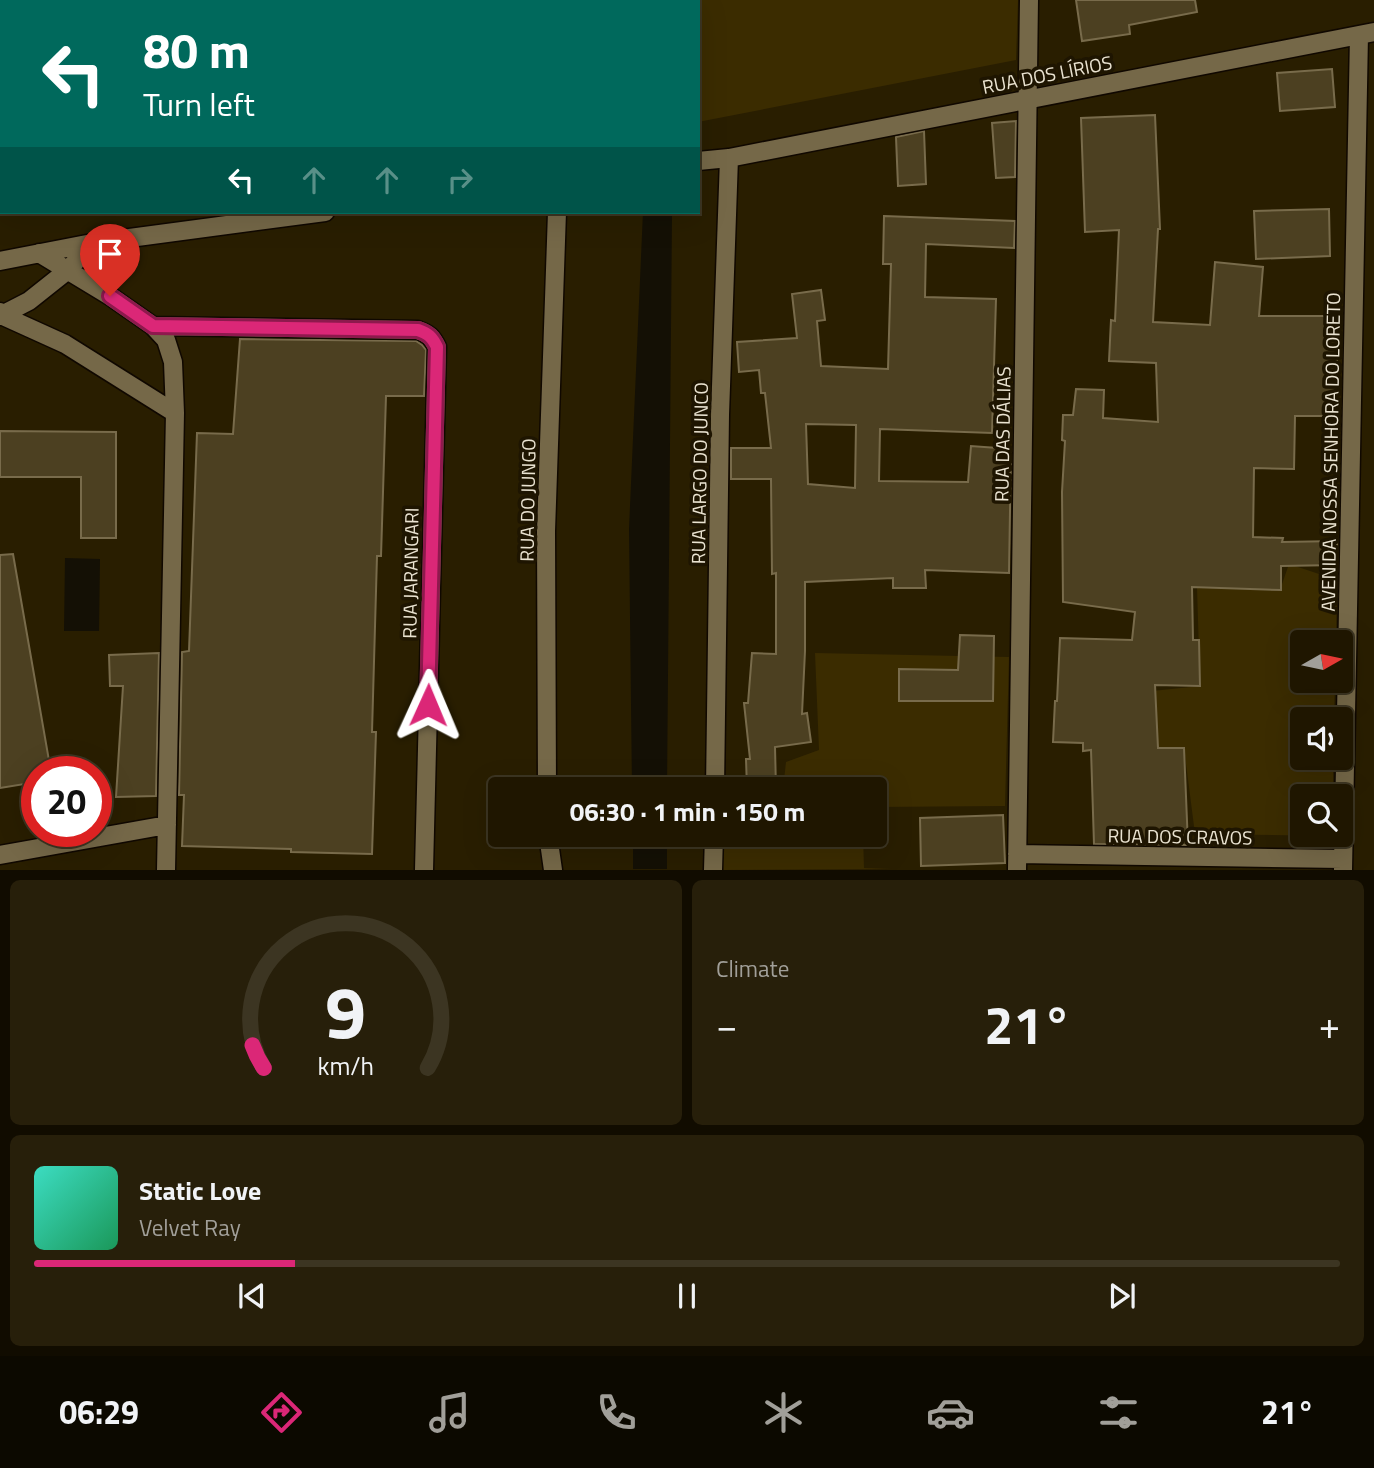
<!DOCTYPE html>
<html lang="en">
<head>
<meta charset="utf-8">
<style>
  :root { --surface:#1f1600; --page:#271f0a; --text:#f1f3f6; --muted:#a19f99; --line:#3c3522; --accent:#db2777 }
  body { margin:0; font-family:"Titillium Web",sans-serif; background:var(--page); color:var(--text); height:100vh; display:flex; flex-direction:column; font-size:26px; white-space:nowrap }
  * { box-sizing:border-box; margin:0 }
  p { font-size:23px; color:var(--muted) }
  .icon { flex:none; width:38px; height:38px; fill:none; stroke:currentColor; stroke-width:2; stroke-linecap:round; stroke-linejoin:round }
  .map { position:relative; height:870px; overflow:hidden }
  .details { display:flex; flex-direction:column; gap:10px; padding:10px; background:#110c00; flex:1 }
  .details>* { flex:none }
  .banner { position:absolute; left:0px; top:0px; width:700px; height:214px; box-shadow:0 7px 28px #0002,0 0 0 2px var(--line); background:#00695c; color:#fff; overflow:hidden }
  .needle { width:46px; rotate:81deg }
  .buttons { position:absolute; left:1290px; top:630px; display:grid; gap:14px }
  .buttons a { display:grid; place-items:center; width:63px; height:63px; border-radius:7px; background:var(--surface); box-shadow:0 7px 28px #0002,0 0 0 2px var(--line); font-size:35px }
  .speed { position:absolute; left:21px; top:756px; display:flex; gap:14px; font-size:35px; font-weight:700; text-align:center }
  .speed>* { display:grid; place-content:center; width:91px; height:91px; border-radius:50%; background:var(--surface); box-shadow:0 7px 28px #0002,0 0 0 2px var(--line); line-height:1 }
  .speed .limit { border:10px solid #d22; background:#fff; color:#111 }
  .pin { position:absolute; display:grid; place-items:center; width:60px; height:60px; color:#fff; margin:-72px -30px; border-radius:50% 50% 50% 0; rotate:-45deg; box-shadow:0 0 7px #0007 }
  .pin .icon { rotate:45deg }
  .me { position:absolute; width:77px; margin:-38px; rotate:1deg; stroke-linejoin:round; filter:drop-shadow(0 0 5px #0008) }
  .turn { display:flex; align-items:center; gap:24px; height:147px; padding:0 28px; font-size:32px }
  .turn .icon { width:91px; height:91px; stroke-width:2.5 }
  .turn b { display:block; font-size:49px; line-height:60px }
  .lanes { display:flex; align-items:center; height:66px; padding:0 28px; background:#0003; justify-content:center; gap:35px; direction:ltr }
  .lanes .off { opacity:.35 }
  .big { font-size:52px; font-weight:700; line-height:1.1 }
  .details .widget { flex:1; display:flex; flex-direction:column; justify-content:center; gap:10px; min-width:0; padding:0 24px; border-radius:10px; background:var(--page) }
  .details .dial { align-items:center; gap:0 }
  .dial svg { height:182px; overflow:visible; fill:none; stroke:var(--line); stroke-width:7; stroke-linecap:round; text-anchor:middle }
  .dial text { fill:var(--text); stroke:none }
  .song { display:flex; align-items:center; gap:21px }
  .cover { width:84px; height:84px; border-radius:10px; background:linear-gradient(135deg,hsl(170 70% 55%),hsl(150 70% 35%)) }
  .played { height:7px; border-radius:4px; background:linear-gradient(90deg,var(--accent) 20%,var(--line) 20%) }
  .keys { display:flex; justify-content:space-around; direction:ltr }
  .heat { display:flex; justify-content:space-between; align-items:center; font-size:38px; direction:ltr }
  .details .tiles { flex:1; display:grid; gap:10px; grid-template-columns:1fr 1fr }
  .widget:last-child { grid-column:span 2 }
  .trip { position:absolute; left:488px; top:777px; width:399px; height:70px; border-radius:7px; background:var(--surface); box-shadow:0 7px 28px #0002,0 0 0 2px var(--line); font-weight:700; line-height:70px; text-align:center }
  .tab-bar { display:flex; height:112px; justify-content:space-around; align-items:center; background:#0c0900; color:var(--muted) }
  .tab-bar .icon { width:49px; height:49px }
  .tab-bar .selected { color:var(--accent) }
  .tab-bar b { font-size:32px; color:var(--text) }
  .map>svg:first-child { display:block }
  .green { fill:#3b2c00 }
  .water { fill:#141005 }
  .building { fill:#4c4021; stroke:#786b4b; stroke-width:2; fill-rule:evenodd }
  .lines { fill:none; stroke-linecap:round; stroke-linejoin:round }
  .minor-casing { stroke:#100800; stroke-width:21 }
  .minor { stroke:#756848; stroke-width:18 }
  .route-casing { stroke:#8e194d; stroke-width:18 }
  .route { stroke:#db2777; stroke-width:12 }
  .labels { text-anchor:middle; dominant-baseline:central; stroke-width:7; stroke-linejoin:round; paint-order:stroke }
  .street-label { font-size:19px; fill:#eae3d1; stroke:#1e1501 }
</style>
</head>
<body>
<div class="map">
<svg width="1374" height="870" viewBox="0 0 1374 870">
  <rect width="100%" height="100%" fill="#291e00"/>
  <path class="green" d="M685 0H1018L1016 60 698 122V2H684Z
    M1289 564 1337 580 1336 642H1302V681H1335L1334 719H1302V758H1333V796H1302V835H1332V836L1195 834 1184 748 1121 750 1133 693 1200 686 1197 587 1280 590Z
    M815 653 1009 657 1005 806 875 807V789H783L786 762 819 750Z
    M722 835H863L864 868 892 869 721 870Z"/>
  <path class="water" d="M643 212H672L667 789H632L629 529Z
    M65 558 100 559 99 631H64Z
    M633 835H667V869H633Z"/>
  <path class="building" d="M1076 0H1195L1197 12 1129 25 1130 34 1082 41Z
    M1332 69 1335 107 1280 111 1277 73Z
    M1155 115 1160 229H1158L1153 322 1210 325 1215 262 1263 267 1259 316H1337V416H1295L1294 469 1254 468 1253 537 1283 538 1282 542 1337 541V565L1281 566V590L1192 587 1193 640H1199L1200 686 1155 685 1158 748H1184L1188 845 1094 844 1091 750 1083 751V743L1053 742 1055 701H1057L1060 638 1132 640 1135 612 1063 602 1062 492 1065 441 1062 440 1063 415H1073L1076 389 1104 390 1103 418 1158 422 1156 363 1109 361 1111 320 1115 321 1119 230 1085 232 1081 118Z
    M1016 121 1015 177 996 178 992 123Z
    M924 131 926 184 898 186 896 137Z
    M1329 209 1330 256 1256 259 1254 211Z
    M884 216 1015 221 1014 248 926 244 925 297 996 299 992 433 880 429 879 481 968 482 971 446 1011 449 1009 573 925 570 926 588H893V578L805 582V651L802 714 807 713 811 742 775 747 776 789H747L746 759H750L744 703H748L752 653 776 654V573L772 574 771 479H731V448H771L765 393H761L759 370 739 372 737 342 797 338 792 294 821 290 825 320 817 321 821 366 888 369 891 264H883ZM806 424 856 425 855 488 808 484Z
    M240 339 416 341 422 345 426 350 424 396H386L381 556H377L372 732H376L372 854 291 852V849L182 846 184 795H179L182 652 189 651 197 433 233 434Z
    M0 431 116 432V538H81V477H0Z
    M13 554 51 772H37V782L0 788V555Z
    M960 635 994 636 993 701H899V669L958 670Z
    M159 653 156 796 116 797 123 686H110L109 655Z
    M1003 815 1005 863 921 866 920 818Z"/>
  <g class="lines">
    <defs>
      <path id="minor" d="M28 0V2
        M305 0 306 2
        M561 2V0
        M698 161 729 158 1374 32
        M39 253 110 296 153 326 166 340 173 362 175 413 166 870
        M0 261 92 243 325 212
        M0 312 1 315 65 344 175 413
        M0 316 29 301 68 270 92 243
        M153 326 418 330C429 334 432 337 437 347L424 870
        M547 789 546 531 557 212
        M715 789 720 415 729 158
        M548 835 553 870
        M1017 854 1343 859
        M0 855 167 825
        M713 870 714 835
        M1017 870 1029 0
        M1343 870 1359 35"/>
    </defs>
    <use href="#minor" class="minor-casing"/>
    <use href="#minor" class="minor"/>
  </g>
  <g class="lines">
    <defs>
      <path id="route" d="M110 296 153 326 418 330C429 334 432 337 437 347L428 705"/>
    </defs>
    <use href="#route" class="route-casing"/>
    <use href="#route" class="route"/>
  </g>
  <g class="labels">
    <g class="street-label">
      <text transform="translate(1047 74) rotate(-11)">RUA DOS LÍRIOS</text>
      <text transform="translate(1002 434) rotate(-89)">RUA DAS DÁLIAS</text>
      <text transform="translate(1330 452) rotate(-89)">AVENIDA NOSSA SENHORA DO LORETO</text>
      <text transform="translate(699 473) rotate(-89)">RUA LARGO DO JUNCO</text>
      <text transform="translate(527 500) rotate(-89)">RUA DO JUNGO</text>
      <text transform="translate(410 573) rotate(-89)">RUA JARANGARI</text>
      <text transform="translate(1180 836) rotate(1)">RUA DOS CRAVOS</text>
    </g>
  </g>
</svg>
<div class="buttons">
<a><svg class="needle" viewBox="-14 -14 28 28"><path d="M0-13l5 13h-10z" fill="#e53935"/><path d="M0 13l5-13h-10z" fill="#a19f99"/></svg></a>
<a><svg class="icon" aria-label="sound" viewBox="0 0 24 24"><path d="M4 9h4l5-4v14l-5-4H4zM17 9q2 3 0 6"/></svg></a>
<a><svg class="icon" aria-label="search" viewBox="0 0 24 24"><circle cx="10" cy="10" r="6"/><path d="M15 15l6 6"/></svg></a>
</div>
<div class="speed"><div class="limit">20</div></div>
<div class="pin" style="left:110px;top:296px;background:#d93025"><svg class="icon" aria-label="arrive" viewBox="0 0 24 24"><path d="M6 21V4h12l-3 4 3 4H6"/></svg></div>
<svg class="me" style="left:428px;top:705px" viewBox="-20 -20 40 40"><path d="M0-17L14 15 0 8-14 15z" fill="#db2777" stroke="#fff" stroke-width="4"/></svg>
<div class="trip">06:30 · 1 min · 150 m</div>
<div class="banner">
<div class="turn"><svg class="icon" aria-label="left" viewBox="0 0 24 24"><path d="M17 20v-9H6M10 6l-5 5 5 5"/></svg><div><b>80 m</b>Turn left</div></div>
<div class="lanes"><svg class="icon" aria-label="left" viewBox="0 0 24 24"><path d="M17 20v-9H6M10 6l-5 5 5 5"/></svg><svg class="icon off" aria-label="ahead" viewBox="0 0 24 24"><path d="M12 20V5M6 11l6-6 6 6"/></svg><svg class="icon off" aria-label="ahead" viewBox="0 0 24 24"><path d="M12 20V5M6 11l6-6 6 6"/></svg><svg class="icon off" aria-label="right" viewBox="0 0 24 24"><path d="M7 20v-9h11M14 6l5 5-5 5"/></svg></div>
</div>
</div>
<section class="details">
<div class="tiles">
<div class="widget dial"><svg viewBox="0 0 100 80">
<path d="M14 69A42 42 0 1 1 86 69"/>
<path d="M14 69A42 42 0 0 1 9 59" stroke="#db2777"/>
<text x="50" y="56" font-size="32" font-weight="700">9</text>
<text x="50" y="72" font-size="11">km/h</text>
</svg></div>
<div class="widget"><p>Climate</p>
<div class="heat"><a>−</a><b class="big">21°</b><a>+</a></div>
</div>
<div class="widget">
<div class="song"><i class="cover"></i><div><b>Static Love</b><p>Velvet Ray</p></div></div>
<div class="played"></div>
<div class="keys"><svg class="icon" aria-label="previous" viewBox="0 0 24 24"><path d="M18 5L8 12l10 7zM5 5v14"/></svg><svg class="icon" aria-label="pause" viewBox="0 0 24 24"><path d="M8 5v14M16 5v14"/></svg><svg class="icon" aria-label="next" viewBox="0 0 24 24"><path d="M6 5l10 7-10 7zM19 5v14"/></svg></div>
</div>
</div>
</section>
<nav class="tab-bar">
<b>06:29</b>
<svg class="icon selected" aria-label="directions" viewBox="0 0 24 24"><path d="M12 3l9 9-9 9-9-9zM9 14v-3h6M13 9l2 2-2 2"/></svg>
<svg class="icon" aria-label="music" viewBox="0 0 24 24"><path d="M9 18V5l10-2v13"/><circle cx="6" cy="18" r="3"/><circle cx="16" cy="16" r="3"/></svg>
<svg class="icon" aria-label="phone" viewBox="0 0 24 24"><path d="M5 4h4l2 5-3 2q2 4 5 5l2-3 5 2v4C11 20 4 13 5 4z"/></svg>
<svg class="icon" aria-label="climate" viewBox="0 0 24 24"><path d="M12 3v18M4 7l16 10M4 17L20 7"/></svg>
<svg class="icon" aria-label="car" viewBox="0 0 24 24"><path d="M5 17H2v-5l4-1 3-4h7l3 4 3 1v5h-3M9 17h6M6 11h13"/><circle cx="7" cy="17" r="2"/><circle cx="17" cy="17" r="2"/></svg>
<svg class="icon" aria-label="filters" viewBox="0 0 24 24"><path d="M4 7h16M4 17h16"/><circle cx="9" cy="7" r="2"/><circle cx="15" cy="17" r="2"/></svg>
<b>21°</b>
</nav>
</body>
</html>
